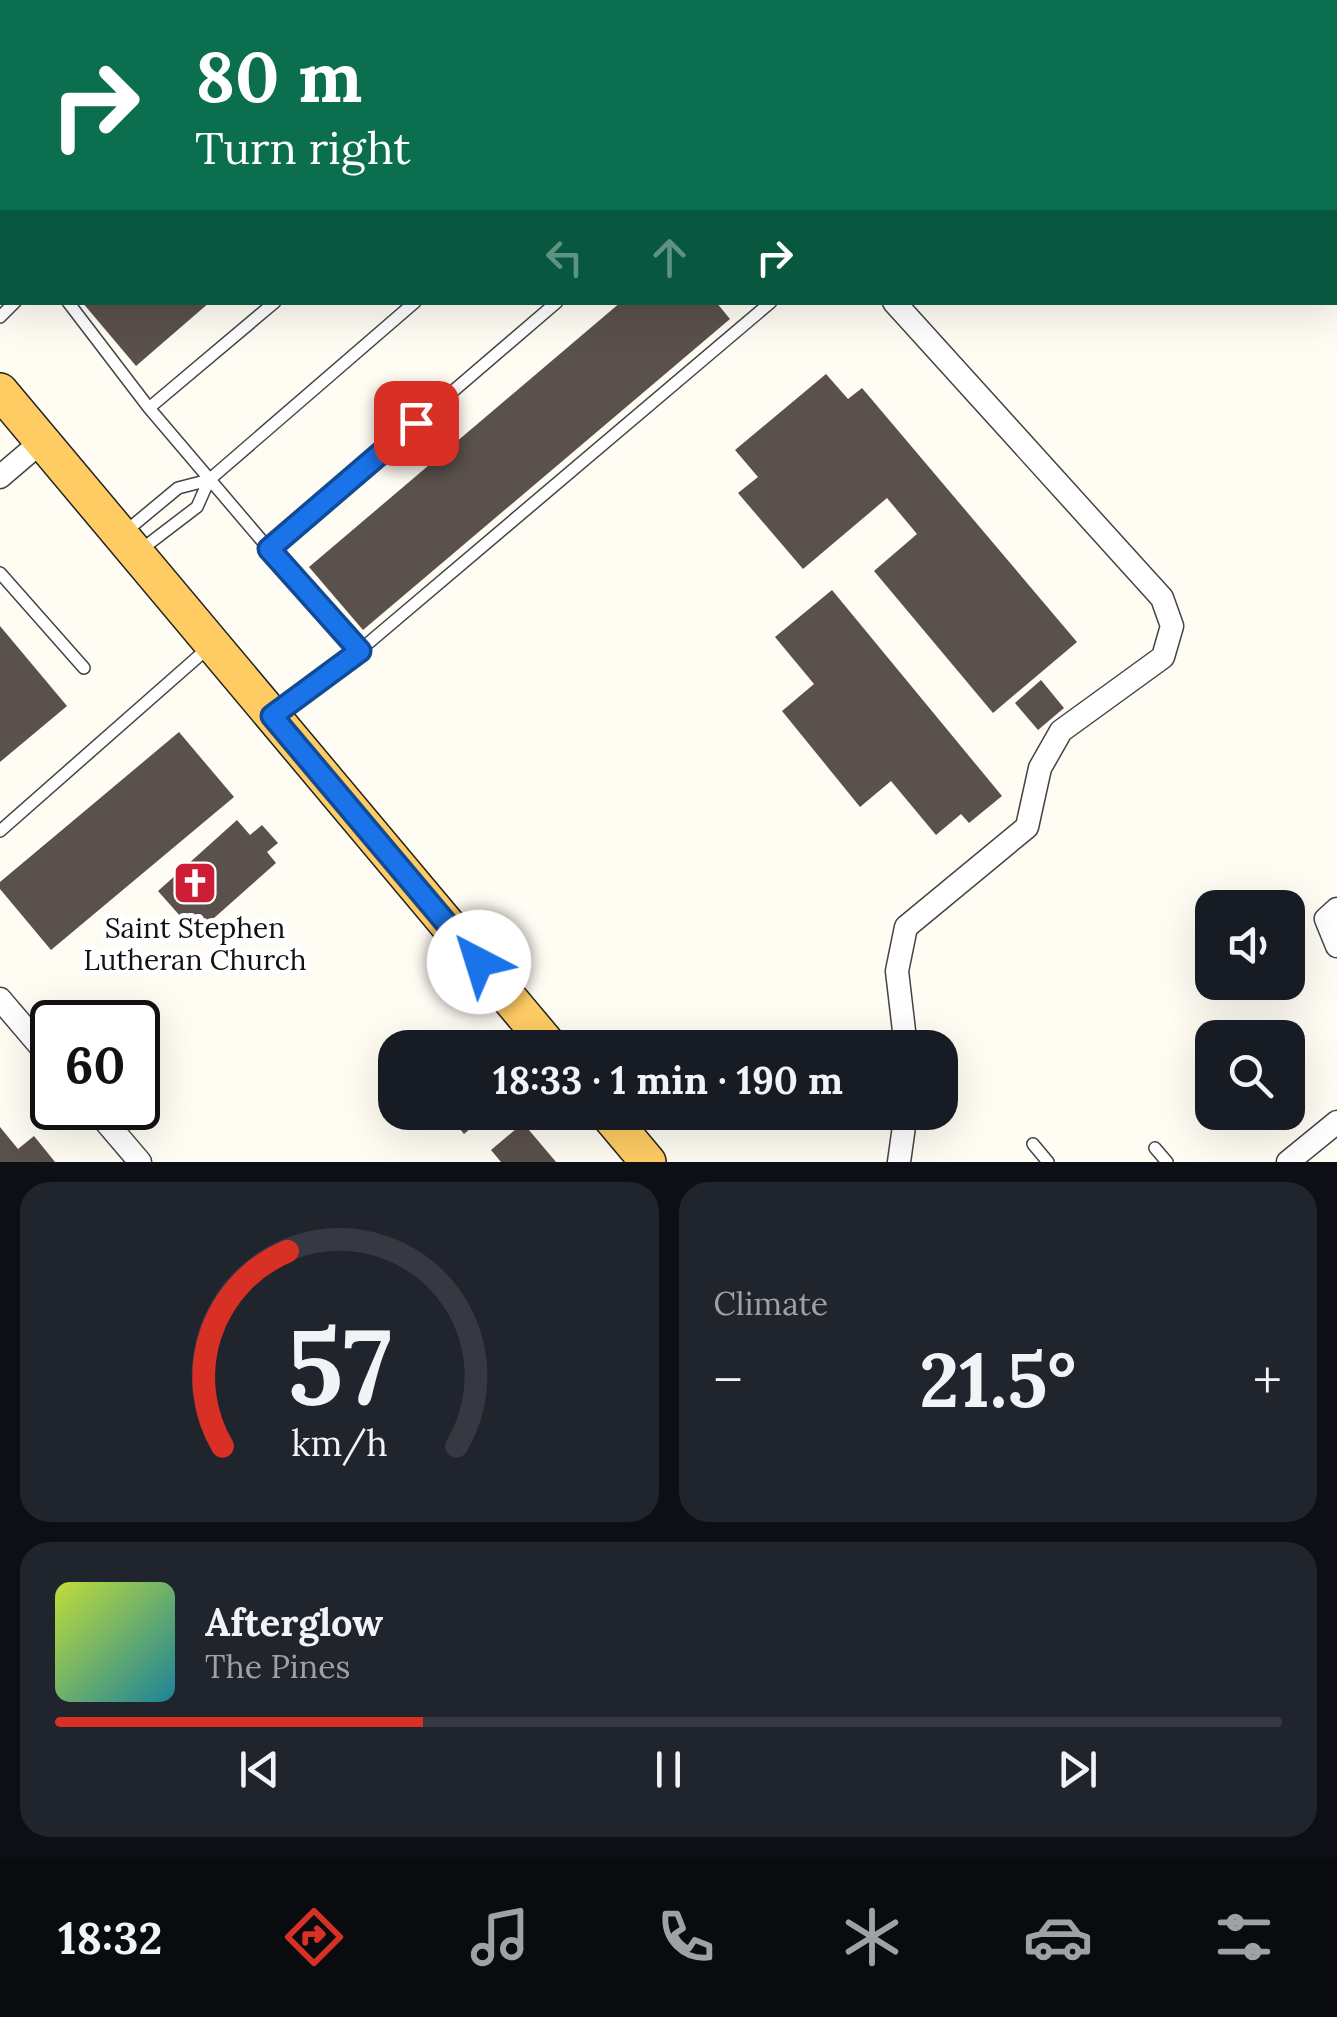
<!DOCTYPE html>
<html lang="en">
<head>
<meta charset="utf-8">
<style>
  :root { --surface:#171b24; --page:#20242c; --text:#f1f3f6; --muted:#9ea1a6; --line:#363941; --accent:#d93025 }
  body { margin:0; font-family:Lora,serif; background:var(--page); color:var(--text); height:100vh; display:flex; flex-direction:column; font-size:38px; white-space:nowrap }
  * { box-sizing:border-box; margin:0 }
  p { font-size:32px; color:var(--muted) }
  .icon { flex:none; width:55px; height:55px; fill:none; stroke:currentColor; stroke-width:2; stroke-linecap:round; stroke-linejoin:round }
  .map { position:relative; height:1162px; overflow:hidden }
  .drawer { display:flex; flex-direction:column; gap:20px; padding:20px; background:#0d0f14; flex:1 }
  .drawer>* { flex:none }
  .guide { position:absolute; left:0px; top:0px; width:1338px; height:305px; box-shadow:0 10px 40px #0002; background:#0b6e4f; color:#fff; overflow:hidden }
  .controls { position:absolute; left:1195px; top:890px; display:grid; gap:20px }
  .controls a { display:grid; place-items:center; width:110px; height:110px; border-radius:20px; background:var(--surface); box-shadow:0 10px 40px #0002; font-size:50px }
  .speed { position:absolute; left:30px; top:1000px; display:flex; gap:20px; font-size:50px; font-weight:700; text-align:center }
  .speed>* { display:grid; place-content:center; width:130px; height:130px; border-radius:50%; background:var(--surface); box-shadow:0 10px 40px #0002; line-height:1 }
  .speed .limit { border:5px solid #111; border-radius:15px; background:#fff; color:#111 }
  .pin { position:absolute; display:grid; place-items:center; width:85px; height:85px; color:#fff; margin:-42px; border-radius:20px; box-shadow:0 5px 15px #0006 }
  .me { position:absolute; width:110px; margin:-55px; rotate:320deg; stroke-linejoin:round; filter:drop-shadow(0 0 8px #0008) }
  .turn { display:flex; align-items:center; gap:35px; height:210px; padding:0 30px; font-size:45px }
  .turn .icon { width:130px; height:130px; stroke-width:2.5 }
  .turn b { display:block; font-size:70px; line-height:85px }
  .lanes { display:flex; align-items:center; height:95px; padding:0 30px; background:#0003; justify-content:center; gap:50px; direction:ltr }
  .lanes .off { opacity:.35 }
  .big { font-size:75px; font-weight:700; line-height:1.1 }
  .drawer .tile { flex:1; display:flex; flex-direction:column; justify-content:center; gap:15px; min-width:0; padding:0 35px; border-radius:30px; background:var(--page) }
  .drawer .dial { align-items:center; gap:0 }
  .dial svg { height:260px; overflow:visible; fill:none; stroke:var(--line); stroke-width:7; stroke-linecap:round; text-anchor:middle }
  .dial text { fill:var(--text); stroke:none }
  .song { display:flex; align-items:center; gap:30px }
  .cover { width:120px; height:120px; border-radius:15px; background:linear-gradient(135deg,hsl(70 70% 55%),hsl(190 70% 35%)) }
  .played { height:10px; border-radius:5px; background:linear-gradient(90deg,var(--accent) 30%,var(--line) 30%) }
  .keys { display:flex; justify-content:space-around; direction:ltr }
  .heat { display:flex; justify-content:space-between; align-items:center; font-size:55px; direction:ltr }
  .drawer .tiles { flex:1; display:grid; gap:20px; grid-template-columns:1fr 1fr }
  .tile:last-child { grid-column:span 2 }
  .trip { position:absolute; left:378px; top:1030px; width:580px; height:100px; border-radius:30px; background:var(--surface); box-shadow:0 10px 40px #0002; font-weight:700; line-height:100px; text-align:center }
  .dock { display:flex; height:160px; justify-content:space-around; align-items:center; background:#090b0e; color:var(--muted) }
  .dock .icon { width:70px; height:70px }
  .dock .current { color:var(--accent) }
  .dock b { font-size:45px; color:var(--text) }
  .map>svg:first-child { display:block }
  .building { fill:#5a504c }
  .lines { fill:none; stroke-linecap:round; stroke-linejoin:round }
  .lane-casing { stroke:#444; stroke-width:14 }
  .street-casing { stroke:#444; stroke-width:25 }
  .primary-casing { stroke:#222; stroke-width:38 }
  .lane { stroke:#fff; stroke-width:11 }
  .street { stroke:#fff; stroke-width:22 }
  .primary { stroke:#ffcc64; stroke-width:35 }
  .route-casing { stroke:#114b97; stroke-width:25 }
  .route { stroke:#1a73e8; stroke-width:18 }
  .labels { text-anchor:middle; dominant-baseline:central; stroke-width:10; stroke-linejoin:round; paint-order:stroke }
  .poi-label { font-size:28px; fill:#111; stroke:#fff }
</style>
</head>
<body>
<div class="map">
<svg width="1337" height="1162" viewBox="0 0 1337 1162">
  <rect width="100%" height="100%" fill="#fffcf4"/>
  <path class="building" d="M82 302H210L136 366Z
    M621 302H716L730 319 363 630 309 567Z
    M826 374 848 399 862 388 1077 642 993 713 874 571 917 534 887 498 803 569 738 493 758 477 735 450Z
    M832 590 1002 796 969 823 961 814 936 835 891 781 860 807 782 711 814 684 775 637Z
    M0 626 67 706 0 762Z
    M1041 680 1064 708 1038 730 1015 703Z
    M179 732 234 797 51 950 0 889V882Z
    M237 820 250 835 262 825 278 843 267 852 276 863 196 934 158 891Z
    M446 1112H490L464 1134Z
    M523 1123 556 1162H501L491 1150Z
    M0 1127 18 1149 34 1136 55 1162H0Z"/>
  <g class="lines">
    <defs>
      <path id="lane" d="M409 2 412 0
        M0 226 2 230
        M68 302 149 408
        M275 302 149 408 269 549 557 302
        M0 317 15 302
        M125 532 178 488 209 480
        M269 549 359 651 771 302
        M138 552 197 507 209 480 415 302
        M0 573 84 668
        M275 714 359 651
        M0 831 208 648
        M1033 1144 1048 1162
        M1155 1148 1167 1162"/>
      <path id="street" d="M631 0 633 2
        M1028 0 1030 2
        M1087 2 1090 0
        M894 302 1162 598 1172 626 1163 657 1061 731 1040 768 1027 827 906 927 897 971 906 1048
        M0 477 41 442
        M1337 909 1326 919 1337 946
        M0 999 52 1060
        M94 1108 140 1162
        M899 1162 906 1112
        M1288 1162 1337 1122"/>
      <path id="primary" d="M0 391 551 1048
        M606 1112 648 1162"/>
    </defs>
    <use href="#lane" class="lane-casing"/>
    <use href="#street" class="street-casing"/>
    <use href="#primary" class="primary-casing"/>
    <use href="#lane" class="lane"/>
    <use href="#street" class="street"/>
    <use href="#primary" class="primary"/>
  </g>
  <g class="lines">
    <defs>
      <path id="route" d="M416 423 269 549 360 651 272 716 479 962"/>
    </defs>
    <use href="#route" class="route-casing"/>
    <use href="#route" class="route"/>
  </g>
  <defs>
    <symbol id="church-square" viewBox="-11 -11 22 22"><rect x="-9" y="-9" width="18" height="18" rx="4" fill="#cc1d34" stroke="#fff"/><path d="M-1.2-6h2.4v3.5h3.3v2.4h-3.3V6h-2.4V-.1h-3.3v-2.4h3.3Z" fill="#fff"/></symbol>
  </defs>
  <g fill-rule="evenodd">
    <use href="#church-square" x="170" y="858" width="50" height="50"/>
  </g>
  <g class="labels">
    <g class="poi-label">
      <text x="195" y="928">Saint Stephen<tspan x="195" dy="32">Lutheran Church</tspan></text>
    </g>
  </g>
</svg>
<div class="controls">
<a><svg class="icon" aria-label="sound" viewBox="0 0 24 24"><path d="M4 9h4l5-4v14l-5-4H4zM17 9q2 3 0 6"/></svg></a>
<a><svg class="icon" aria-label="search" viewBox="0 0 24 24"><circle cx="10" cy="10" r="6"/><path d="M15 15l6 6"/></svg></a>
</div>
<div class="speed"><div class="limit">60</div></div>
<div class="pin" style="left:416px;top:423px;background:#d93025"><svg class="icon" aria-label="arrive" viewBox="0 0 24 24"><path d="M6 21V4h12l-3 4 3 4H6"/></svg></div>
<svg class="me" style="left:479px;top:962px" viewBox="-20 -20 40 40"><circle r="19" fill="#fff"/><path d="M0-13L10 11 0 6-10 11z" fill="#1a73e8"/></svg>
<div class="trip">18:33 · 1 min · 190 m</div>
<div class="guide">
<div class="turn"><svg class="icon" aria-label="right" viewBox="0 0 24 24"><path d="M7 20v-9h11M14 6l5 5-5 5"/></svg><div><b>80 m</b>Turn right</div></div>
<div class="lanes"><svg class="icon off" aria-label="left" viewBox="0 0 24 24"><path d="M17 20v-9H6M10 6l-5 5 5 5"/></svg><svg class="icon off" aria-label="ahead" viewBox="0 0 24 24"><path d="M12 20V5M6 11l6-6 6 6"/></svg><svg class="icon" aria-label="right" viewBox="0 0 24 24"><path d="M7 20v-9h11M14 6l5 5-5 5"/></svg></div>
</div>
</div>
<section class="drawer">
<div class="tiles">
<div class="tile dial"><svg viewBox="0 0 100 80">
<path d="M14 69A42 42 0 1 1 86 69"/>
<path d="M14 69A42 42 0 0 1 34 9" stroke="#d93025"/>
<text x="50" y="56" font-size="32" font-weight="700">57</text>
<text x="50" y="72" font-size="11">km/h</text>
</svg></div>
<div class="tile"><p>Climate</p>
<div class="heat"><a>−</a><b class="big">21.5°</b><a>+</a></div>
</div>
<div class="tile">
<div class="song"><i class="cover"></i><div><b>Afterglow</b><p>The Pines</p></div></div>
<div class="played"></div>
<div class="keys"><svg class="icon" aria-label="previous" viewBox="0 0 24 24"><path d="M18 5L8 12l10 7zM5 5v14"/></svg><svg class="icon" aria-label="pause" viewBox="0 0 24 24"><path d="M8 5v14M16 5v14"/></svg><svg class="icon" aria-label="next" viewBox="0 0 24 24"><path d="M6 5l10 7-10 7zM19 5v14"/></svg></div>
</div>
</div>
</section>
<nav class="dock">
<b>18:32</b>
<svg class="icon current" aria-label="directions" viewBox="0 0 24 24"><path d="M12 3l9 9-9 9-9-9zM9 14v-3h6M13 9l2 2-2 2"/></svg>
<svg class="icon" aria-label="music" viewBox="0 0 24 24"><path d="M9 18V5l10-2v13"/><circle cx="6" cy="18" r="3"/><circle cx="16" cy="16" r="3"/></svg>
<svg class="icon" aria-label="phone" viewBox="0 0 24 24"><path d="M5 4h4l2 5-3 2q2 4 5 5l2-3 5 2v4C11 20 4 13 5 4z"/></svg>
<svg class="icon" aria-label="climate" viewBox="0 0 24 24"><path d="M12 3v18M4 7l16 10M4 17L20 7"/></svg>
<svg class="icon" aria-label="car" viewBox="0 0 24 24"><path d="M5 17H2v-5l4-1 3-4h7l3 4 3 1v5h-3M9 17h6M6 11h13"/><circle cx="7" cy="17" r="2"/><circle cx="17" cy="17" r="2"/></svg>
<svg class="icon" aria-label="filters" viewBox="0 0 24 24"><path d="M4 7h16M4 17h16"/><circle cx="9" cy="7" r="2"/><circle cx="15" cy="17" r="2"/></svg>
</nav>
</body>
</html>
